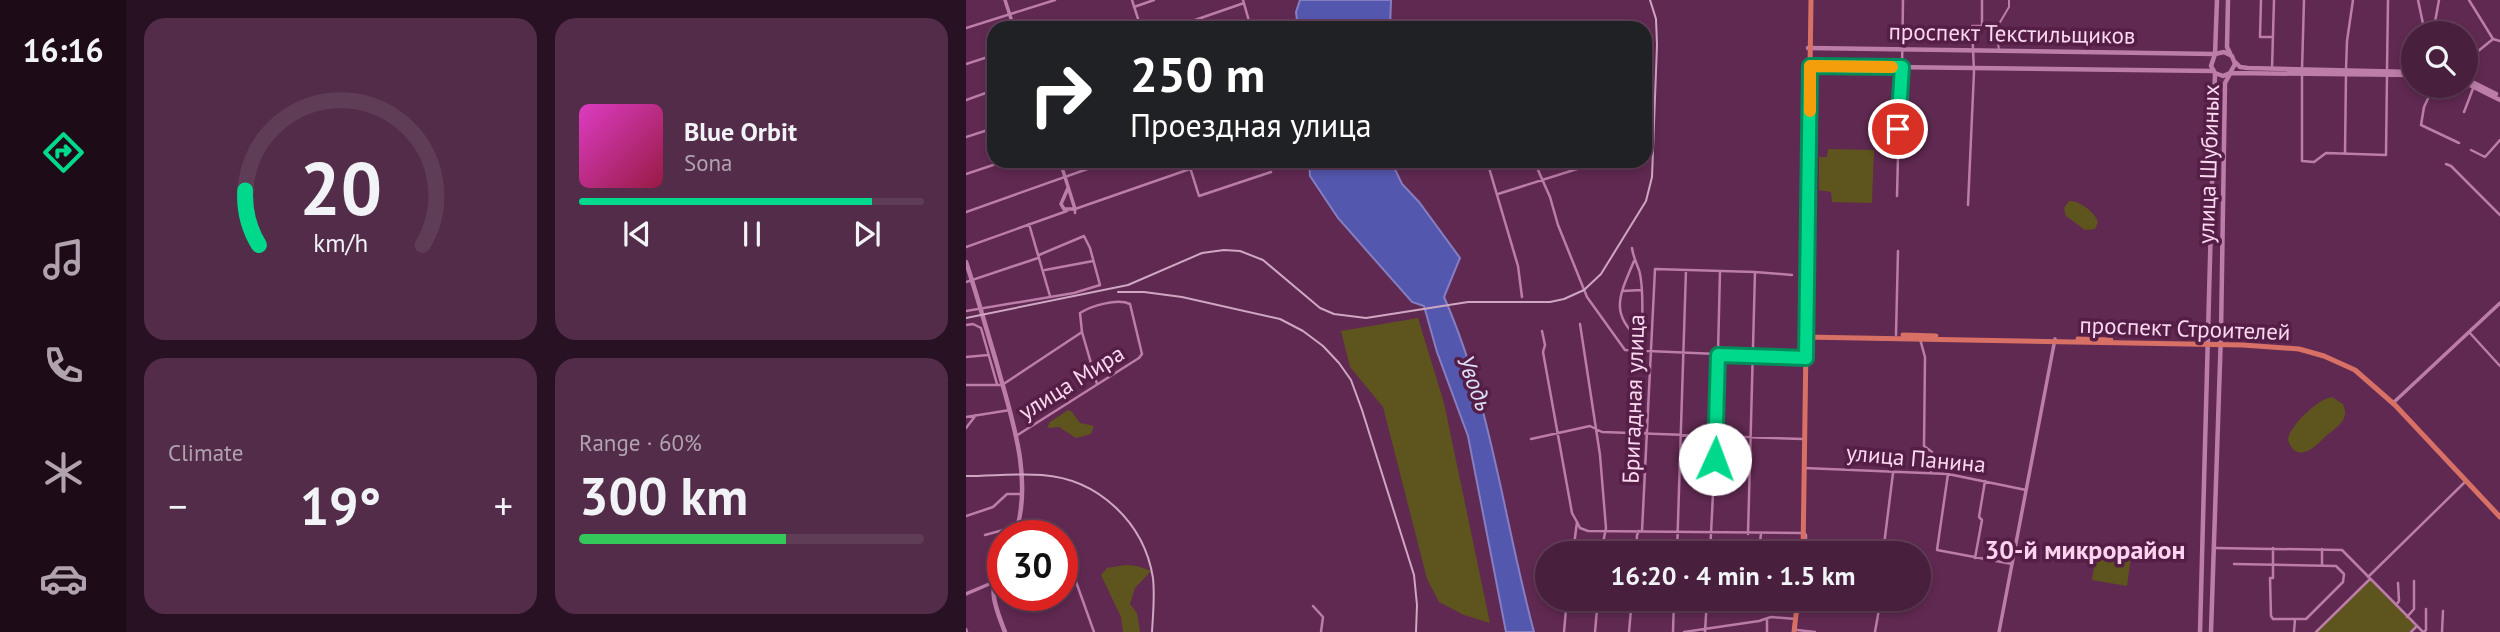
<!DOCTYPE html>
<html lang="en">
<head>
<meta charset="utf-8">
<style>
  :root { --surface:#481f3d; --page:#522c48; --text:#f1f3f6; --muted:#b1a2b0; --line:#603d57; --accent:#00d98c }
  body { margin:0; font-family:"PT Sans",sans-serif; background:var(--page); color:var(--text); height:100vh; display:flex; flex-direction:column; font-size:26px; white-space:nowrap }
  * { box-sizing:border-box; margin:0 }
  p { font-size:23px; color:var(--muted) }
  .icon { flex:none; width:38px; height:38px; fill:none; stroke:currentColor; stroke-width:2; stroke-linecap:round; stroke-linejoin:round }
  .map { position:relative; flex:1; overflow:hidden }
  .drawer { display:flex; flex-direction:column; gap:18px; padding:18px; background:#281122; width:840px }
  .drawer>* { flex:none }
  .guide { position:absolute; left:21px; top:21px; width:665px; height:147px; border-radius:21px; box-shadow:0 4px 10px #0003,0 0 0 2px var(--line); background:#202124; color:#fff; overflow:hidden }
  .controls { position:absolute; left:1435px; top:21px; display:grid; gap:14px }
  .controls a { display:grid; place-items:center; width:77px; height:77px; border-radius:50%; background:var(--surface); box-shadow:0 4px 10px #0003,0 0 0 2px var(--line); font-size:35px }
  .speed { position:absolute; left:21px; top:520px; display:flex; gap:14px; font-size:35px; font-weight:700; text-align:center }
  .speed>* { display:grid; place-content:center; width:91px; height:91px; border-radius:50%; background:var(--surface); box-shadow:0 4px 10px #0003,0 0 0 2px var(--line); line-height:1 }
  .speed .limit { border:10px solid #d22; background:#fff; color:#111 }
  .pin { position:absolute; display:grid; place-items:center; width:60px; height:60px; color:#fff; margin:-30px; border:4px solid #fff; border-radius:50%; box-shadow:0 2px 7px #0007 }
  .me { position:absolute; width:77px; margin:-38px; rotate:2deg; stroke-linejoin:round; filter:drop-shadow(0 0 5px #0008) }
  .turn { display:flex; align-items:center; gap:24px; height:147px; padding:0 28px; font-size:32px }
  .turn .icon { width:91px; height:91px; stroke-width:2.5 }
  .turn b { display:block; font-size:49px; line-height:60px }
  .big { font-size:52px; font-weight:700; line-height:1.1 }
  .drawer .card { flex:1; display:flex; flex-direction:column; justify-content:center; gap:10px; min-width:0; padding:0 24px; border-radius:21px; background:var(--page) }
  .drawer .dial { align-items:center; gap:0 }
  .dial svg { height:182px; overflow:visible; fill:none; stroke:var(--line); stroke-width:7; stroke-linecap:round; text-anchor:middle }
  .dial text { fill:var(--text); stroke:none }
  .song { display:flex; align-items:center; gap:21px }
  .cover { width:84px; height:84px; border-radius:10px; background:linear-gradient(135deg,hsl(310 70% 55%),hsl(340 70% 35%)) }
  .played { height:7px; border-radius:4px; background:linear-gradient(90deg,var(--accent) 85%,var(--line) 85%) }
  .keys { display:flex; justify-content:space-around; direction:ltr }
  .heat { display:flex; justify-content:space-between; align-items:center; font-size:38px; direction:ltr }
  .charge { height:10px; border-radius:5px; background:linear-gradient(90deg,#34c759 60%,var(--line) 0) }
  .drawer .tiles { flex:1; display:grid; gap:18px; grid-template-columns:repeat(2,1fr) }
  .trip { position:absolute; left:569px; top:541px; width:396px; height:70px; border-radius:35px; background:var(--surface); box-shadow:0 4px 10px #0003,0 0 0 2px var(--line); font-weight:700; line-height:70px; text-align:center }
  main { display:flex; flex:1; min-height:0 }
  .tabs { display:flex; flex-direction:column; width:126px; justify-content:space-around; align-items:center; background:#1d0c18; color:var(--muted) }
  .tabs .icon { width:49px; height:49px }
  .tabs .selected { color:var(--accent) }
  .tabs b { font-size:32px; color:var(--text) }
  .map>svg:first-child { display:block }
  .green { fill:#5e541d }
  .water { fill:#5457ae; stroke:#867ec2; stroke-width:2 }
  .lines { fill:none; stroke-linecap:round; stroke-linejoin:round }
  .pedestrian { stroke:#bc7da9; stroke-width:2 }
  .minor { stroke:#bc7da9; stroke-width:2.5 }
  .tertiary { stroke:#bc7da9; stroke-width:3.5 }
  .secondary { stroke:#bc7da9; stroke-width:4.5 }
  .primary { stroke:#d87066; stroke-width:5 }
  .rail { stroke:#cfa7c2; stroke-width:2 }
  .route-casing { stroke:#008d5b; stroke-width:18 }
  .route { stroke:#00d98c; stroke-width:12 }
  .slow { stroke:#f59e0b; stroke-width:12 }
  .labels { text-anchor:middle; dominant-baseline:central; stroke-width:7; stroke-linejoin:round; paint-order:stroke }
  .street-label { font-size:23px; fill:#fbd8ef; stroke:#541e46 }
  .water-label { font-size:24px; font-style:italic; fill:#dbdff7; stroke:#541e46 }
  .quarter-label { font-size:26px; font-weight:bold; fill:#fdd3ef; stroke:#541e46 }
</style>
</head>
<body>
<main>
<nav class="tabs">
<b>16:16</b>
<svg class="icon selected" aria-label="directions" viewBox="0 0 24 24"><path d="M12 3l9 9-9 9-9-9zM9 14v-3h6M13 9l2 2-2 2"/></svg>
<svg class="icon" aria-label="music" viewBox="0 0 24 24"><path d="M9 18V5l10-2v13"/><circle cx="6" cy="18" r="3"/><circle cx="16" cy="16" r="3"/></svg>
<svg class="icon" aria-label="phone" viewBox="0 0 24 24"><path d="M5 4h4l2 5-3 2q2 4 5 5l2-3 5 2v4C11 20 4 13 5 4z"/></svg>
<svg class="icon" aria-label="climate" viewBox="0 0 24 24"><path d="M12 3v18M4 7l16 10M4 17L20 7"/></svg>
<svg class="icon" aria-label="car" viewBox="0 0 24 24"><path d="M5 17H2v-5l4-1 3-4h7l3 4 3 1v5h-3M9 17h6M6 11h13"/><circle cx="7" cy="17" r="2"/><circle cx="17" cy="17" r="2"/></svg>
</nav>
<section class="drawer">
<div class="tiles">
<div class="card dial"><svg viewBox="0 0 100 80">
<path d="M14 69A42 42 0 1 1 86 69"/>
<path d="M14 69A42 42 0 0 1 8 45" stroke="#00d98c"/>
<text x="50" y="56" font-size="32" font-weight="700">20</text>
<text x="50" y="72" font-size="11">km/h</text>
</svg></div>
<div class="card">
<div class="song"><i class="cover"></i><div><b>Blue Orbit</b><p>Sona</p></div></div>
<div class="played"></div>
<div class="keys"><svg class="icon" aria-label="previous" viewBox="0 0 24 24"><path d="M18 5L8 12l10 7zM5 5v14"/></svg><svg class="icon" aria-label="pause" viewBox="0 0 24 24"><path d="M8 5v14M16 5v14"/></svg><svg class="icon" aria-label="next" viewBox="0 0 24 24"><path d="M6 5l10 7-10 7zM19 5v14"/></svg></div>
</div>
<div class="card"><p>Climate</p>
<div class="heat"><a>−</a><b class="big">19°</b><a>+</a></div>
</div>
<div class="card"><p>Range · 60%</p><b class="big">300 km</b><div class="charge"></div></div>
</div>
</section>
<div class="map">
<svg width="1534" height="632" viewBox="0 0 1534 632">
  <rect width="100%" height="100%" fill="#602951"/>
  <path class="green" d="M862 149 908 150 906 203 866 202 865 192 853 190V157H861Z
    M1103 201C1113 200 1129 212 1132 222L1129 229 1119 230 1100 216 1098 208Z
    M452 318 478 403 524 623 498 615 473 602 461 579 417 407 384 367 375 331Z
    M1366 397 1377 404C1378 409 1380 410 1379 415 1377 424 1367 430 1360 436 1349 447 1331 465 1322 440 1323 426 1352 399 1366 397Z
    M102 410 106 412 114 423 128 426 125 434 110 438 93 427 81 428 84 422Z
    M1134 547 1166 549 1161 586 1126 580 1130 553Z
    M159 565 171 566 185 571 169 588 164 604 171 613 174 632H157L155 617 135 575 141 568Z
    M1404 580 1450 626 1445 632H1351Z"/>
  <path class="water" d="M334 0H425L424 28H332L330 12Z
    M343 161H425L436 184 453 202 494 258 478 297C525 403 538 521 568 632H540L502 436 471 352 458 306 446 302 372 218 344 176Z"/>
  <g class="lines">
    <path class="pedestrian" d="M1033 50 1030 29 1043 7V0"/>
    <path class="minor" d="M166 0 175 28
      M277 0 285 28
      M1295 0 1294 37H1305
      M1452 0 1459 33
      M168 7 188 0
      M0 28 89 0
      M206 28 278 3
      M1467 33 1473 0
      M1527 39 1534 41
      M1500 61 1527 39 1503 0
      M0 64 28 55
      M1306 69 1308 0
      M1336 70 1338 0
      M1380 70 1381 41 1387 0
      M1421 70 1422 0
      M1336 76V161L1348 162 1360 153 1420 155 1421 75
      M1468 86 1458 107 1455 125 1493 143
      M0 100 28 90
      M1498 112 1508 86
      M0 137 28 128
      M1505 150 1519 157 1534 140
      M1379 153 1380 74
      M222 161 233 196 305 172
      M521 161 552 266 556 297
      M568 161 584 197 592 225 621 297 659 350 840 358
      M1480 164 1485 166 1534 215
      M0 174 39 161
      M532 194 611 169 609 161
      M931 196 934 75 936 71 937 0
      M1002 205 1008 72 1006 26H1016V0
      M0 212 144 161
      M109 213V209L247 161
      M63 224 84 296
      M0 247 101 211
      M666 248C667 256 670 262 673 270 678 286 676 333 675 351
      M668 261C655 293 642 312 673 339
      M79 270 127 261
      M0 282 72 258
      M657 291 675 290
      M0 311 108 293 134 285 124 248 118 236 73 255
      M614 324 634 455 640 528 635 553
      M0 325 7 324 15 328 31 384
      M576 331 579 345 577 352 606 513 611 522 607 553
      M1503 332 1534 366
      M930 335 932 251
      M954 339 959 357 958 446 966 452 965 472
      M0 357 22 355
      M0 385H36L116 332
      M0 417 44 410
      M0 428 10 415
      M50 436 173 358 176 354 164 304C151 298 125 306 114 313L116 332 131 384
      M565 439 624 426 636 432 837 439
      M838 468 982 474 1060 490
      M982 474 971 550 1046 564
      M0 516 27 507 41 494H56
      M611 522 614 528 622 531 835 533
      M676 531 689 269 789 272 826 275
      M838 533 840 535V546
      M782 534 789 272
      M19 535 52 526
      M1249 548 1376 550 1457 632
      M670 553 671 535 673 531
      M711 553 720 270
      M744 553 750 435 754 271
      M793 553 795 533
      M917 553 927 473
      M1009 558 1016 520 1013 517 1019 481
      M96 559 104 565 128 632
      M1268 564 1370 566 1378 574 1377 582 1340 619H1307L1305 616 1304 578H1307V548
      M1356 565V549
      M1402 577 1500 481
      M28 582 37 578
      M1430 605 1433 601 1432 583
      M347 606 357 617 355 632
      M1441 617 1448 609V581
      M0 629 1 632
      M831 630 849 632
      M598 632 601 598
      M629 632 632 598
      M663 632 666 598
      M707 632 708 598
      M718 632 793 621 805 617 830 619
      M739 632 741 598
      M801 632V619
      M909 632 915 598
      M1328 632 1329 619
      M1350 632 1404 579
      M1445 632 1451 626
      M1458 632 1460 630V609
      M1476 632 1477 611"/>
    <path class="tertiary" d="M39 0 48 28
      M94 161 109 209H104
      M102 188 95 204 98 209H105
      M1427 403 1534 303
      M0 594 28 582
      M1033 632 1089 339"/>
    <path class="secondary" d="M1262 0 1261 47 1264 53
      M842 48 1249 54 1258 52 1266 56 1269 64 1264 73 1257 76 1249 73 1245 66 1249 54 1251 0
      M1269 62 1274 67 1282 68 1447 72
      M844 66 1248 71
      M1265 73 1447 75
      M1500 79 1530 94
      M1500 83 1534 100
      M0 262C11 295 20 328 30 361 45 417 68 477 49 536
      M37 561C21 589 28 604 39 632
      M1234 632 1249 73
      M1245 632 1255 333 1259 83 1264 74"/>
    <path class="primary" d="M937 335 970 336
      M838 337 1277 345 1333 349 1358 356 1389 370 1429 405 1534 517
      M1112 339 1145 340
      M837 553 845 0
      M828 632 832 598"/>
    <path class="rail" d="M152 292H178L216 297 314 319 337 331 357 346 373 363 385 380 396 410 448 575 451 605 450 632
      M0 318 162 285 236 253 258 250 274 251 297 260 354 308 368 314 400 318 502 302H584L598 299 618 290 635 274 680 201 686 177 691 45 690 19 684 0
      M0 476C25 476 51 473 76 475 132 479 178 522 187 578 189 596 187 614 186 632"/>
  </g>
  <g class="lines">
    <defs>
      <path id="route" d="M749 459 752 355 840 358 844 66 936 67 932 129"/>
    </defs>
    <use href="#route" class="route-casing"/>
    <use href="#route" class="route"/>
    <path class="slow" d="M844 111V66L926 67"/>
  </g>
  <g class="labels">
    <g class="street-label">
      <text transform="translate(1046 33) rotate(1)">проспект Текстильщиков</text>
      <text transform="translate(1242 164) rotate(-88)">улица Шубиных</text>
      <text transform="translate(1219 328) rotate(2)">проспект Строителей</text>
      <text transform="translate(105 382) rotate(-32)">улица Мира</text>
      <text transform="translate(667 399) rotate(-88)">Бригадная улица</text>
      <text transform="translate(950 458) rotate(5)">улица Панина</text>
    </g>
    <g class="water-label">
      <text transform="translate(509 383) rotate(69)">Уводь</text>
    </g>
    <g class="quarter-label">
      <text x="1119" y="549">30-й микрорайон</text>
    </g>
  </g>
</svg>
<div class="controls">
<a><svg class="icon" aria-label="search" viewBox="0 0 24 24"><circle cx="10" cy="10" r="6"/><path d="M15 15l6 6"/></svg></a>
</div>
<div class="speed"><div class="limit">30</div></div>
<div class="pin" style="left:932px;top:129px;background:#d93025"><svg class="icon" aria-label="arrive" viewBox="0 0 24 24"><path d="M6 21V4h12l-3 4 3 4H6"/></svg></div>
<svg class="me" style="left:749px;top:459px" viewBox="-20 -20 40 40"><circle r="19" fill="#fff"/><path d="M0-13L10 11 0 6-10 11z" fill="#00d98c"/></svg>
<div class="trip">16:20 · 4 min · 1.5 km</div>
<div class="guide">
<div class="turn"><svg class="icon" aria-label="right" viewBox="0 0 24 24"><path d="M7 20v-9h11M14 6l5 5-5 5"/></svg><div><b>250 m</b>Проездная улица</div></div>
</div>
</div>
</main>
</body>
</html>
